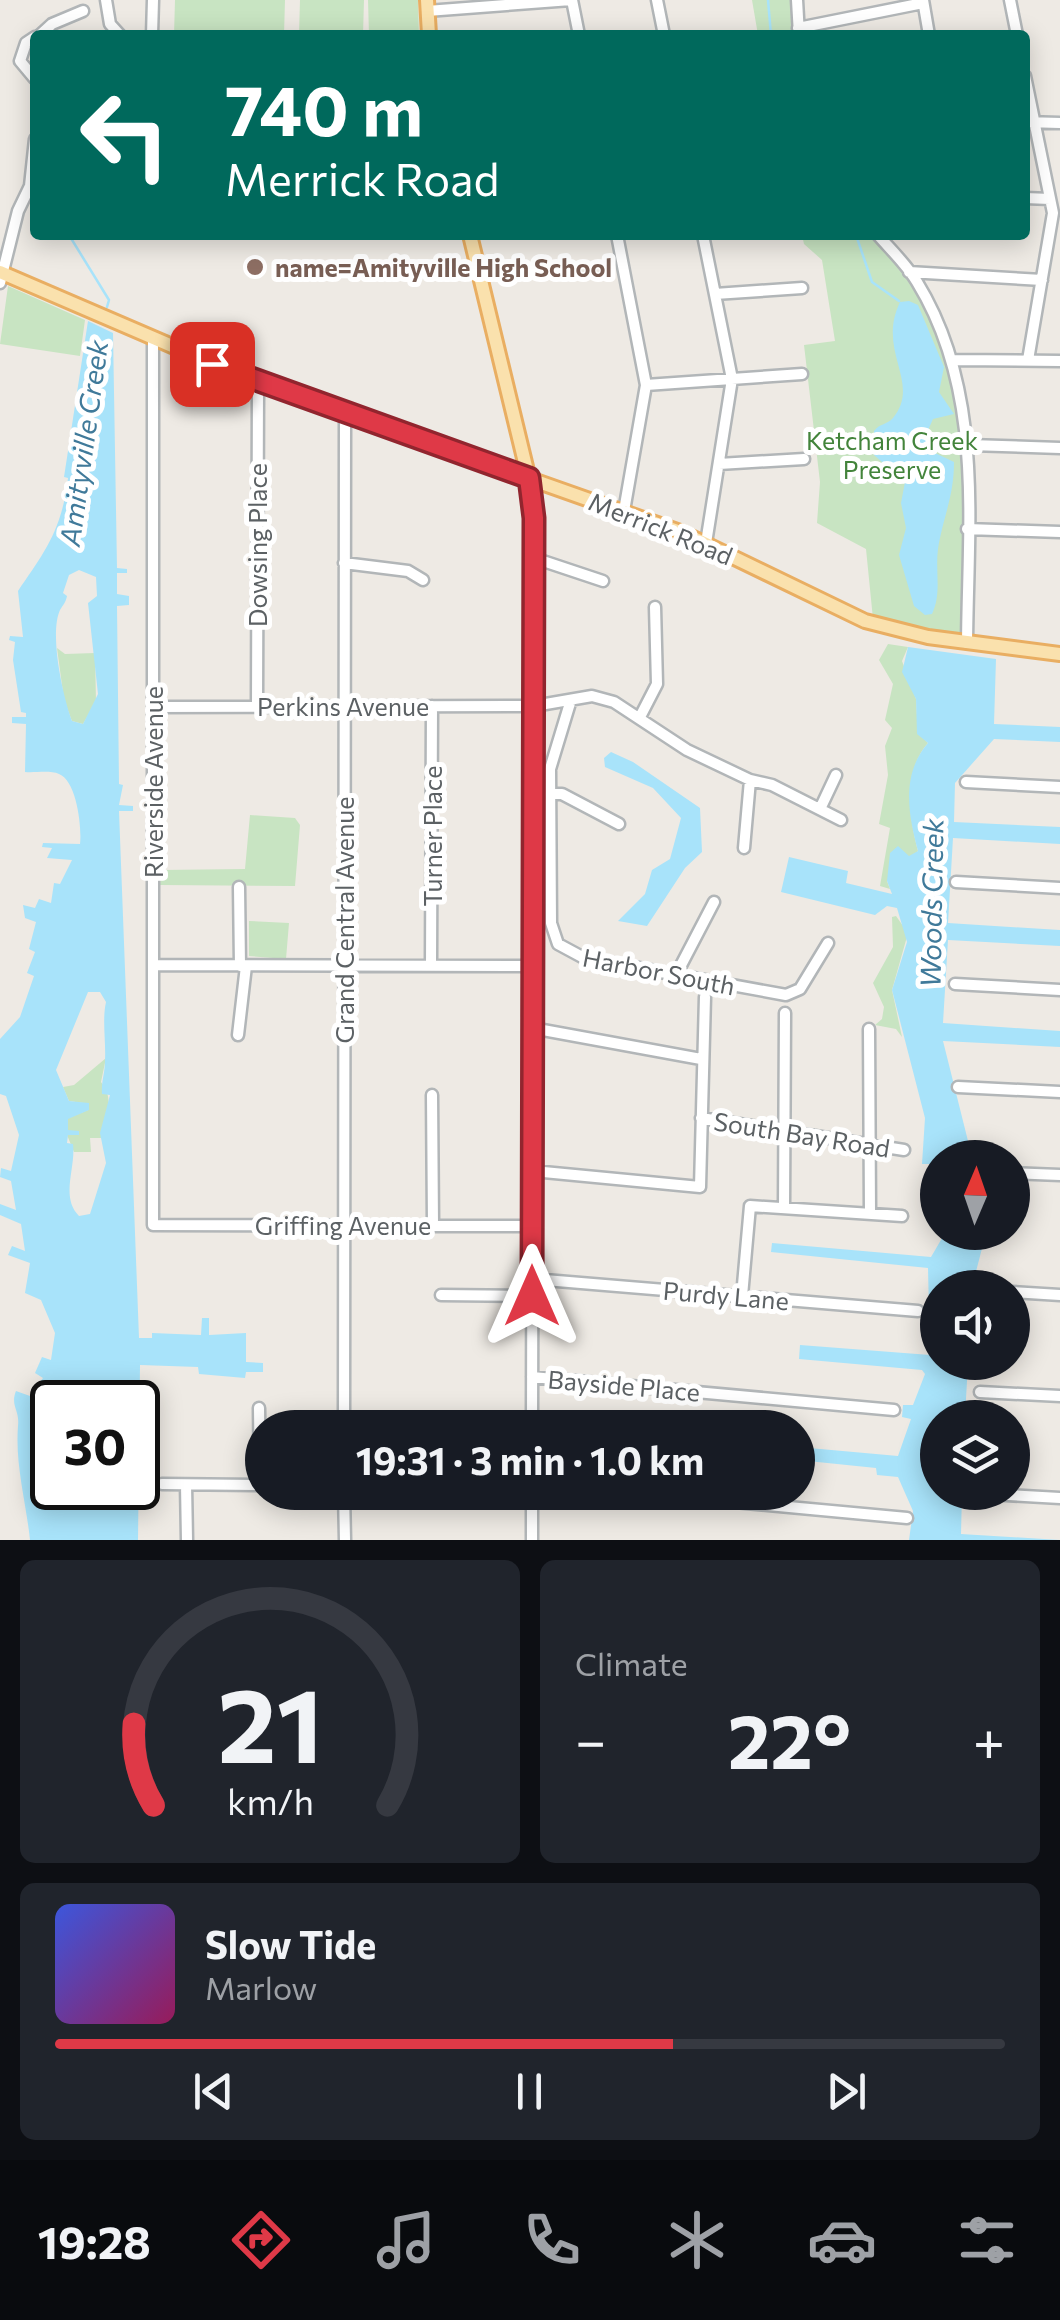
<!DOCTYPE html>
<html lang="en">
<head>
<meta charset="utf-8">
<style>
  :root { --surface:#171b24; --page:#20242c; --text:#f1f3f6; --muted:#9ea1a6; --line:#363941; --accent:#df3947 }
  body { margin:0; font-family:Commissioner,sans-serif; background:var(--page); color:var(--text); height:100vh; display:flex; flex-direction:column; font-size:38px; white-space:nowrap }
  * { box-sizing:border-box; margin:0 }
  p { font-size:32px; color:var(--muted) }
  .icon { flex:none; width:55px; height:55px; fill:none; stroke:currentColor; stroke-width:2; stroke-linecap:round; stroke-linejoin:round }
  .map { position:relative; height:1540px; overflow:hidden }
  .drawer { display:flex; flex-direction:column; gap:20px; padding:20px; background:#0d0f14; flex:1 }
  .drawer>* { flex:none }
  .guide { position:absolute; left:30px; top:30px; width:1000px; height:210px; border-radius:10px; box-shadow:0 5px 25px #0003; background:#00695c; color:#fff; overflow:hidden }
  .needle { width:65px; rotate:2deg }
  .tools { position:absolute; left:920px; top:1140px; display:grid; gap:20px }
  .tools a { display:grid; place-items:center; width:110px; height:110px; border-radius:50%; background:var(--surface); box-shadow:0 5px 25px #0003; font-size:50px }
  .speed { position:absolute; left:30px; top:1380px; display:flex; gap:20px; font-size:50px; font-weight:700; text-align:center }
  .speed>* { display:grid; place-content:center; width:130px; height:130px; border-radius:50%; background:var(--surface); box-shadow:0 5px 25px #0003; line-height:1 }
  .speed .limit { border:5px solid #111; border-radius:15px; background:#fff; color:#111 }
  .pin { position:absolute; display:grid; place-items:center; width:85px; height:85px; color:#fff; margin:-42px; border-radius:20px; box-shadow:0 5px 15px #0006 }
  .me { position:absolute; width:110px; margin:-55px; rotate:0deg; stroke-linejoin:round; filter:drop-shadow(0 0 8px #0008) }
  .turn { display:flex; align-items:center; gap:35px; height:210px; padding:0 30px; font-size:45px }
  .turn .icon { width:130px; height:130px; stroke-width:2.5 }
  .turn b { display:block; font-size:70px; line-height:85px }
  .big { font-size:75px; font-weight:700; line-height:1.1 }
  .drawer .tile { flex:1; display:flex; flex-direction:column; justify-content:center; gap:15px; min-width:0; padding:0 35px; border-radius:15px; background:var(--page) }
  .drawer .dial { align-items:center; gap:0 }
  .dial svg { height:260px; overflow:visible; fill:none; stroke:var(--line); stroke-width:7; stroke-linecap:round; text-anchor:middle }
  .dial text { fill:var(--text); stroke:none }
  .song { display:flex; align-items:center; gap:30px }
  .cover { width:120px; height:120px; border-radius:15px; background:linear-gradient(135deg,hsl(230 70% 55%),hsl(330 70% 35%)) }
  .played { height:10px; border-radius:5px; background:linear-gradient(90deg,var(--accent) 65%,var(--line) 65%) }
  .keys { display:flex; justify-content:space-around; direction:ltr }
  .heat { display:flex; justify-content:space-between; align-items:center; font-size:55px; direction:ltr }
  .drawer .tiles { flex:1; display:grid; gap:20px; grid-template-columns:1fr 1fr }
  .tile:last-child { grid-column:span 2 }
  .trip { position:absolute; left:245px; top:1410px; width:570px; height:100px; border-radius:50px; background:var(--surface); box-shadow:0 5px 25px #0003; font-weight:700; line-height:100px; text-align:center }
  .dock { display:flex; height:160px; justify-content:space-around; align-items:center; background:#090b0e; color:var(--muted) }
  .dock .icon { width:70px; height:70px }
  .dock .on { color:var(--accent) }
  .dock b { font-size:45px; color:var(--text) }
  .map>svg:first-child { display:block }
  .green { fill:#c8e4c2 }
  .water { fill:#a8e3fa; fill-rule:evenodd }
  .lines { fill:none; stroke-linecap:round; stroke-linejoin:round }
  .stream { stroke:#a8e3fa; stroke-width:2.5 }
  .minor-casing { stroke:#b2b6b8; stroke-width:15 }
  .major-casing { stroke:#e9ae62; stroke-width:18 }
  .minor { stroke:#fff; stroke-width:10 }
  .major { stroke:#fae1ad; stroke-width:12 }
  .route-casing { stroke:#91252e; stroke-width:25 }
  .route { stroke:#df3947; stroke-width:18 }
  .education-dot { fill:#8d6e63; stroke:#fff; stroke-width:4 }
  .labels { text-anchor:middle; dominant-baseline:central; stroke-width:10; stroke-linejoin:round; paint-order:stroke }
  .education-label { font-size:25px; font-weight:bold; fill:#785e54; stroke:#fff; text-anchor:start }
  .park-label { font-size:25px; fill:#43843b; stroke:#fff }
  .street-label { font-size:25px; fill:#5c6164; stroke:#fff }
  .water-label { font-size:28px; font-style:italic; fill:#407a9a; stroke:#fff }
</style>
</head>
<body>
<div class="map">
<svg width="1060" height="1540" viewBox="0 0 1060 1540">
  <rect width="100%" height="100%" fill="#eeeae4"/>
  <path class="green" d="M175 0H285L284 35H174Z
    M300 0H364L363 35H299Z
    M368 0H418L419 35H369Z
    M752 0H793L796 35H758Z
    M802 235H874C888 252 907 269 918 288 981 399 965 515 961 636L873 619 866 549 817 523 820 482 804 345 835 341 822 260 804 244Z
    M8 286 85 320 80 356 0 344Z
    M888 644 908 647 902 661 916 699 918 733 928 743C903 771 909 817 918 851L887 881 890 889 880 886 890 828 879 824 888 775 885 746 892 728 885 720 893 684 879 660Z
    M57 648 65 654 95 653 96 702 83 724 72 721 64 700Z
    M250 815 295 818 300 825 295 886 160 885 161 870 245 869Z
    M896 916 908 933 892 990 902 1037 896 1029 875 1025 882 1019 884 1007 873 983 893 947 892 917Z
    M249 921 289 923 286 959 249 956Z
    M106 1058 101 1082C117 1103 103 1115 101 1138H90L91 1152H74L67 1135H78L67 1130 68 1118 88 1110 89 1104 69 1101 63 1087 74 1085Z"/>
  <path class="water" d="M909 301 918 305 944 367 939 392 954 414 933 419 929 428 933 452 954 462C954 497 943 517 938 549 935 572 942 593 932 614L925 615 914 606 899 555 906 528 901 503 905 482 874 455V431C880 423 887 425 893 418 922 382 876 352 900 302Z
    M88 321 113 333 117 568 127 569V573H117V594L129 596V605L117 606 119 784 123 785 119 805 133 806V811H119L139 1338H152V1333L201 1335 202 1318H209V1335L246 1333V1362L263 1363V1372H246L245 1378 199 1374 198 1367 140 1365 138 1540H30C26 1501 15 1465 18 1426 20 1410 10 1406 16 1391L30 1396 43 1378 35 1373 42 1357 51 1360 55 1333 41 1300 25 1293 30 1263 8 1255 12 1246 25 1251 21 1224 0 1215V1204L16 1210 11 1181 0 1177 1 1168 11 1171 19 1135 6 1096 0 1094V1039L20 1017 34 976 27 973 35 952 29 949 36 922 25 918 23 905 35 908 39 899 51 903 54 883 60 884 72 860 47 858 52 848 42 847 43 843 80 844C82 828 77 781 59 774 50 770 35 773 25 772L26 724 12 723V717H26V713L21 712 13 660 15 642 9 640 10 636 23 637 18 591C43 554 62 531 68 478L64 477ZM79 570 96 577 97 596 88 603 98 694 83 724 72 721C63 697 49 634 60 610 63 605 66 602 67 596L63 593 69 575ZM88 992H100L106 1002C102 1020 106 1040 105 1061 105 1073 101 1082 102 1094L110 1095 100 1133 106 1163 90 1214 79 1216C60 1197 76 1168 73 1144L67 1143 68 1135H79V1131L68 1130V1119L89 1110V1103L69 1101 56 1070ZM52 1402H138V1488H52Z
    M908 647 996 659 994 724 1060 727V742L994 739 955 783 954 822 1060 827V844L953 838 948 923 1060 930V946L948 940 943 1023 1060 1031V1047L943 1041 972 1157 938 1158 937 1205 929 1203V1176L934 1175 931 1164H922L925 1118 892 990 907 942 897 908 887 906 875 915 781 892 789 857 848 871 846 883 892 894 887 881 890 853 898 846 909 856 918 851C908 814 901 774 928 743L917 734 916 699 902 672Z
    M611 752 633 762 700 808 702 852 685 868 647 926 618 921 645 894 652 870 670 859 681 818 653 788 605 767 604 758Z
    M945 1233H986L972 1287 938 1288V1362L968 1363 965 1417 938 1418V1492L962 1493 961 1534 1060 1540H909L913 1511 898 1477 877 1475 876 1468 798 1460V1447L898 1456 911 1419 902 1417 903 1405H913L925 1374 922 1370 799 1359 800 1345 930 1355 928 1268 771 1252 772 1243 931 1257Z"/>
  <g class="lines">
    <path class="stream" d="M768 0 771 35
      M69 235 109 300 107 307
      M856 235 872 282 899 301"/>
    <defs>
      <path id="minor" d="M106 0 110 24 120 35
        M572 0 579 35
        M657 0 664 35
        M797 0 799 35
        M923 0 929 35
        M1010 0 1017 35
        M427 11 571 0
        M798 28 923 3
        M40 35 52 24 83 11
        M152 35 153 0
        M35 37 26 43 20 61 35 79
        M1025 76 1053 213 1028 360
        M1025 122 1060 123
        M1025 198 1050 199
        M617 235 646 385 624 511
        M703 235 732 379 706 543
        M878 235C891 250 907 265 917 282 984 391 968 521 967 643
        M909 272 1042 280
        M0 283 18 211 30 186 35 139
        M715 294 802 288
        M153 339V1225L533 1226
        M953 360 1060 361
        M646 385 802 374
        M970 445 1060 448
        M719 464 804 459
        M529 479 534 521 532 1428
        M967 529 1060 532
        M534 558 603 581
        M344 563 408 571 423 580
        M570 703 550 769 551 923 558 944 584 958 786 995 800 989 828 943
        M257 706 258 383
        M153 707 534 706 592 696 614 702 687 750 750 780 744 848
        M640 717 657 684 655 607
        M750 780 772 785 841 820
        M966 782 1060 787
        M550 794H562L619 824
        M820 809 836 775
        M956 882 1060 888
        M239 887 240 966
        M153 965 533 966
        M431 966 432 706
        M677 973 714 902
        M955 984 1060 990
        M532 1028 701 1059
        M869 1029 870 1213
        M238 1035 246 966
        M958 1087 1060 1092
        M432 1095 433 1225
        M701 1118 904 1150
        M533 1171 700 1187 705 997
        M1012 1173 1060 1175
        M784 1208 785 1013
        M533 1279 918 1311
        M1012 1292 1060 1295
        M441 1295 533 1296
        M742 1296 750 1206 902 1216
        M532 1377 894 1410
        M980 1392 1060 1396
        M259 1408 260 1485
        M344 1428 345 414
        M162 1484 262 1485
        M186 1485 187 1540
        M344 1492 345 1540
        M532 1492V1540
        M626 1492 907 1518
        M972 1493 1060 1498"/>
      <path id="major" d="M427 0 429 35
        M470 235 529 479
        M0 272 258 383 683 533 865 621 928 637 1060 654"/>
    </defs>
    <use href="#minor" class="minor-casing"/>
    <use href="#major" class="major-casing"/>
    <use href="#minor" class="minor"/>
    <use href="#major" class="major"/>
  </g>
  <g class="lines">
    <defs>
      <path id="route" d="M212 364 529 478 534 518 532 1296"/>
    </defs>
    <use href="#route" class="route-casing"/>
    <use href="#route" class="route"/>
  </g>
  <circle class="education-dot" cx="255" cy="267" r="10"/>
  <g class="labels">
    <g class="education-label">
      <text x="275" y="267">name=Amityville High School</text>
    </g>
    <g class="park-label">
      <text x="892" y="440">Ketcham Creek<tspan x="892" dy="29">Preserve</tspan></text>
    </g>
    <g class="street-label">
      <text transform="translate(661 528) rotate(22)">Merrick Road</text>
      <text transform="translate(257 545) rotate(-90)">Dowsing Place</text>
      <text x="343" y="706">Perkins Avenue</text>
      <text transform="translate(153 782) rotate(-90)">Riverside Avenue</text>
      <text transform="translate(432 836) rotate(-90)">Turner Place</text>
      <text transform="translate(344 920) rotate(-90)">Grand Central Avenue</text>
      <text transform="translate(659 971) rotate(11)">Harbor South</text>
      <text transform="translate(802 1134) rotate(9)">South Bay Road</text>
      <text x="343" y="1225">Griffing Avenue</text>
      <text transform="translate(726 1295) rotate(5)">Purdy Lane</text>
      <text transform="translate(624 1385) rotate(5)">Bayside Place</text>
    </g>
    <g class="water-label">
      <text transform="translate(83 443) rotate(-82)">Amityville Creek</text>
      <text transform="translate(931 903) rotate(-89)">Woods Creek</text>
    </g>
  </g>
</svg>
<div class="tools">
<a><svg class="needle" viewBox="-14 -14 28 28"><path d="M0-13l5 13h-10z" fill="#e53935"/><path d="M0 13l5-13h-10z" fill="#9ea1a6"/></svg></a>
<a><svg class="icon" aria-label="sound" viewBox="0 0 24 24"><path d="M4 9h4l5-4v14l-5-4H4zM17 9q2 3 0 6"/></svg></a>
<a><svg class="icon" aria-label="layers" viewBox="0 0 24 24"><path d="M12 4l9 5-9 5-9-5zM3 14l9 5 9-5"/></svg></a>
</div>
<div class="speed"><div class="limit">30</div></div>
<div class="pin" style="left:212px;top:364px;background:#d93025"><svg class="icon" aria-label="arrive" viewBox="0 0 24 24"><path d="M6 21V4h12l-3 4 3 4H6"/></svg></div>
<svg class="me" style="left:532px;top:1296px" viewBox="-20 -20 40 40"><path d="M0-17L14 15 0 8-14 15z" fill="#df3947" stroke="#fff" stroke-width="4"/></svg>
<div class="trip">19:31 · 3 min · 1.0 km</div>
<div class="guide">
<div class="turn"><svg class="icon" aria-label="left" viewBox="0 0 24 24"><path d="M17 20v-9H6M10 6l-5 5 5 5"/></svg><div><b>740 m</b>Merrick Road</div></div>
</div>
</div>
<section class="drawer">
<div class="tiles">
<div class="tile dial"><svg viewBox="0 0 100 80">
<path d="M14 69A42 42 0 1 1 86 69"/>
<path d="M14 69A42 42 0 0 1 8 44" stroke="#df3947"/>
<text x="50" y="56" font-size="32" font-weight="700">21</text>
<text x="50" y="72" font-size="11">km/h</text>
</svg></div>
<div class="tile"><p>Climate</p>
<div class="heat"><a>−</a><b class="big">22°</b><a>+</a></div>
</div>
<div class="tile">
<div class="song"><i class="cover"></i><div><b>Slow Tide</b><p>Marlow</p></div></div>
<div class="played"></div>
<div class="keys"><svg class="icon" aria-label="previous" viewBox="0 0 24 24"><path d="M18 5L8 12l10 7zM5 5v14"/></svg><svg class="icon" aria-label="pause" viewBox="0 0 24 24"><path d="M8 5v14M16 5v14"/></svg><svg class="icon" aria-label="next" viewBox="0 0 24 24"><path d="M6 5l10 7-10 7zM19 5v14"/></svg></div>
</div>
</div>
</section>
<nav class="dock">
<b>19:28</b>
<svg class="icon on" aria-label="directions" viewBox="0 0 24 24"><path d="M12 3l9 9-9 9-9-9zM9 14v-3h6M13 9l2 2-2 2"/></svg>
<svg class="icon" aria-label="music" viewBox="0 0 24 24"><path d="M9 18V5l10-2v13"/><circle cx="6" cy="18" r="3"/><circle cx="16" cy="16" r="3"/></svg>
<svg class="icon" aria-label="phone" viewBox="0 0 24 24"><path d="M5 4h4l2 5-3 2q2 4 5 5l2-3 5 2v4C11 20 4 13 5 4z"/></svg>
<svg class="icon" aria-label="climate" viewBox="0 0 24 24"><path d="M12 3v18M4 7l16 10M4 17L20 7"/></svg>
<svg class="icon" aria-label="car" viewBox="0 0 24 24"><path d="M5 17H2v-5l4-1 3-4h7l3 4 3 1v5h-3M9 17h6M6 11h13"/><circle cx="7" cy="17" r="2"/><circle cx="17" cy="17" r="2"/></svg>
<svg class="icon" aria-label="filters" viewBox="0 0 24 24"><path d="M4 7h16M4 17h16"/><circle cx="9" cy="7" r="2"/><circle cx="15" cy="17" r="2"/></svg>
</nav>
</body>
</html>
